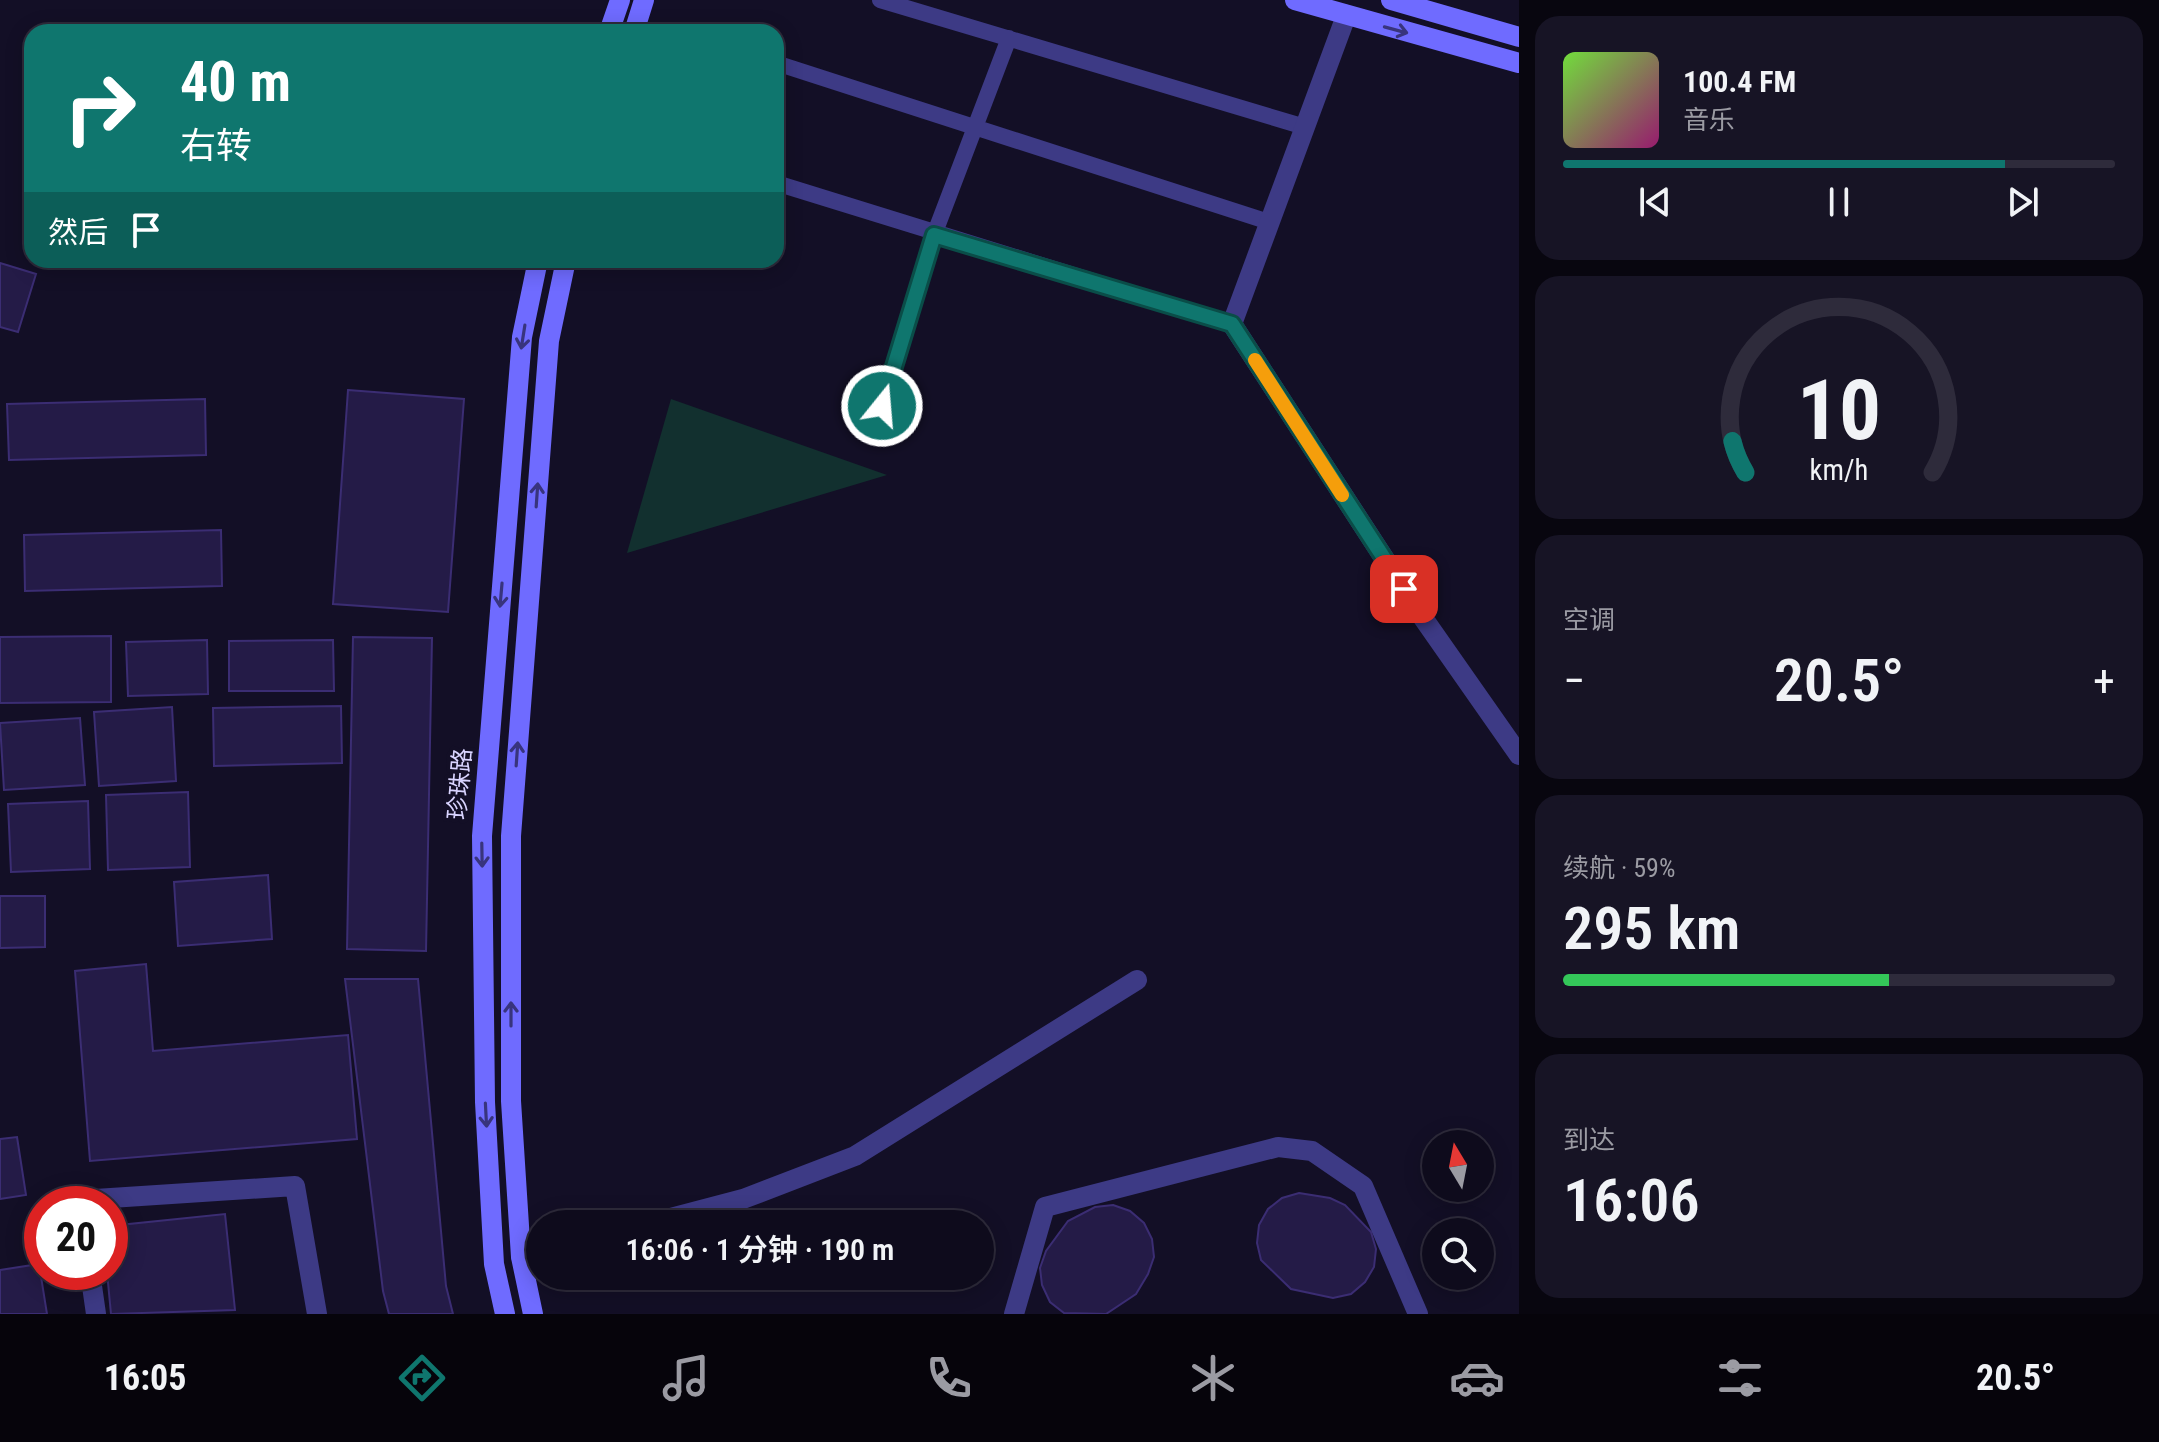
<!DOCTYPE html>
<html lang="zh">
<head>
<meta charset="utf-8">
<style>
  :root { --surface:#0e0b1c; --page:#171425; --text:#f1f3f6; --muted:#9b9ba3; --line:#2e2b3b; --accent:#0f766e }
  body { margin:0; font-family:"Roboto Condensed","Noto Sans SC",sans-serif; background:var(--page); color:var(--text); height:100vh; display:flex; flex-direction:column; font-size:30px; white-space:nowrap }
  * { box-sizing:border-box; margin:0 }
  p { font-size:26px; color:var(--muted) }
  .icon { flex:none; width:44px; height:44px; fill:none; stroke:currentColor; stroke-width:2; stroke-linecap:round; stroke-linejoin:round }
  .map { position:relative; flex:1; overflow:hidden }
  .sheet { display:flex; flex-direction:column; gap:16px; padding:16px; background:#08060f; width:640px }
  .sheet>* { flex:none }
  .guide { position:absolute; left:24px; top:24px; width:760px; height:244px; border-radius:24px; box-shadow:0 4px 20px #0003,0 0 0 2px var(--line); background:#0f766e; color:#fff; overflow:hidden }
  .needle { width:52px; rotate:350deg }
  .tools { position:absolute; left:1422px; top:1130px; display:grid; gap:16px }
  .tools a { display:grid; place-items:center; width:72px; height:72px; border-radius:50%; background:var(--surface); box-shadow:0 4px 20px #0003,0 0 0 2px var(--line); font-size:40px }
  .speed { position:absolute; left:24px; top:1186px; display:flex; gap:16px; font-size:40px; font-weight:700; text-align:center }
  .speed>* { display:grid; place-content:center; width:104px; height:104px; border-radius:50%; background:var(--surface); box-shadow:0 4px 20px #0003,0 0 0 2px var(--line); line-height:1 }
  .speed .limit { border:12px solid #d22; background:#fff; color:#111 }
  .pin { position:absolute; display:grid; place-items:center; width:68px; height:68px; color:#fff; margin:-34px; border-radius:16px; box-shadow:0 4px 12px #0006 }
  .me { position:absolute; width:88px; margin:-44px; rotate:17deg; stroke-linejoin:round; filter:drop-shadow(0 0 6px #0008) }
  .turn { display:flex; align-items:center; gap:28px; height:168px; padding:0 24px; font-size:36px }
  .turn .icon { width:104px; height:104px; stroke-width:2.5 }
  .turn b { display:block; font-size:56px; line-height:68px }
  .then { display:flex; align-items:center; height:76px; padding:0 24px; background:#0003; gap:16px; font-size:30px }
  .big { font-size:60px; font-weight:600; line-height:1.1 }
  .sheet .card { flex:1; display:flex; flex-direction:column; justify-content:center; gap:12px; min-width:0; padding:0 28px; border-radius:24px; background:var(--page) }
  .sheet .dial { align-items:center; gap:0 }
  .dial svg { height:208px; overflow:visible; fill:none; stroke:var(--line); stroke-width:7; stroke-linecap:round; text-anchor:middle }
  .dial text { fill:var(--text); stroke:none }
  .song { display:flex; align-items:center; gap:24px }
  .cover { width:96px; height:96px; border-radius:12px; background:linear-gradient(135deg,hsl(100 70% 55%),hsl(320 70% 35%)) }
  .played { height:8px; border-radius:4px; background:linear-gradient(90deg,var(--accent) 80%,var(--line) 80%) }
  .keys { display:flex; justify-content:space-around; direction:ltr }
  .heat { display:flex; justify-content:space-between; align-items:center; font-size:44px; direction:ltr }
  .charge { height:12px; border-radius:6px; background:linear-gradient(90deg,#34c759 59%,var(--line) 0) }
  .trip { position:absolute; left:526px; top:1210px; width:468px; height:80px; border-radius:40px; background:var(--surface); box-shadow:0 4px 20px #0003,0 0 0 2px var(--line); font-weight:600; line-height:80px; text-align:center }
  .dock { display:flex; height:128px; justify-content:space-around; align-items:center; background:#06040b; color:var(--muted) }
  .dock .icon { width:56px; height:56px }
  .dock .active { color:var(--accent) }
  .dock b { font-size:36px; color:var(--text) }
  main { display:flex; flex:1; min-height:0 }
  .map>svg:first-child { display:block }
  .green { fill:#12302f }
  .building { fill:#241b47; stroke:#3b2d73; stroke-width:2 }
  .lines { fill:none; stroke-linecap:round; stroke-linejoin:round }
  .lane { stroke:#3d3a85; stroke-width:16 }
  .street { stroke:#3d3a85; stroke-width:20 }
  .secondary { stroke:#6f6bff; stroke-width:20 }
  .oneway { stroke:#38347d }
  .route-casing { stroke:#0a4d48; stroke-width:20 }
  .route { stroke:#0f766e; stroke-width:14 }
  .slow { stroke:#f59e0b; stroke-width:14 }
  .labels { text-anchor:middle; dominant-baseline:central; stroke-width:8; stroke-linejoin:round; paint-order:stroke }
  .street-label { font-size:24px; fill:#d9d4ff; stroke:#130f26 }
</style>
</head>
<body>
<main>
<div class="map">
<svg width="1519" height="1314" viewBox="0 0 1519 1314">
  <rect width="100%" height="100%" fill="#130f26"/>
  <path class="green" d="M671 399 887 475 627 553Z"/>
  <path class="building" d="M0 263 36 274 18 332 0 327Z
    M348 390 464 399 448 612 333 604Z
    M205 399 206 455 9 460 7 404Z
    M221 530 222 586 25 591 24 535Z
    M111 636V702L0 703V637Z
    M353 637 432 638 426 951 347 949Z
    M207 640 208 694 128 696 126 642Z
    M333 640 334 691H229V641Z
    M341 706 342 763 214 766 213 708Z
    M172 707 176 781 99 786 94 712Z
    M80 718 85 785 4 790 0 723Z
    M188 792 190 867 108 870 106 795Z
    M88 801 90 869 11 872 8 804Z
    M268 875 272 939 178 946 174 882Z
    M0 896H45V947L0 948Z
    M146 964 153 1051 348 1035 357 1139 90 1161 75 971Z
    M345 979H418L446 1286 453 1314H389L383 1291Z
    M17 1137 26 1195 0 1199V1139Z
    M1299 1193 1330 1198 1345 1205 1371 1232 1376 1249 1374 1267 1365 1282 1351 1294 1333 1298 1291 1289 1261 1260 1257 1243 1259 1225 1268 1209 1282 1198Z
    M1113 1205 1130 1211 1144 1223 1152 1239 1154 1257 1148 1274 1136 1294 1106 1314 1064 1313 1050 1302 1042 1285 1040 1268 1046 1251 1068 1221 1095 1207Z
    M225 1214 235 1310 111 1314 107 1272H110V1226Z
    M39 1264 47 1314H0V1270Z"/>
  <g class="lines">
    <path class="lane" d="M880 0 1305 127
      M776 63 1269 222
      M776 183 1232 324
      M882 406 934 235 1009 38"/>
    <path class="street" d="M1346 16 1232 324 1421 615 1519 755
      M81 1204 80 1200 295 1186 317 1314
      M648 1224 743 1199 855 1156 1137 980
      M521 1257 540 1252
      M90 1272 96 1314
      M1014 1314 1045 1207 1278 1147 1312 1151 1363 1186 1418 1314"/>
    <path class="secondary" d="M1295 0 1519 63
      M1391 0 1519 37
      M609 32 620 0
      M634 32 644 0
      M505 1314 494 1264 485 1102 482 836 522 337 538 260
      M533 1314 521 1257 511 1101V836L549 341 566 260"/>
  </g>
  <defs><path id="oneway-shaft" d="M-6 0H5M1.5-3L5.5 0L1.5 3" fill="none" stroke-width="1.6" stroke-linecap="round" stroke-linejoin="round" transform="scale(2)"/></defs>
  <g class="oneway">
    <use href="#oneway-shaft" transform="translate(1396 30) rotate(15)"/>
    <use href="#oneway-shaft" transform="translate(523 337) rotate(99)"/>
    <use href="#oneway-shaft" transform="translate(537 495) rotate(-86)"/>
    <use href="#oneway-shaft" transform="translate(501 595) rotate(95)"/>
    <use href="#oneway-shaft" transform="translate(517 754) rotate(-86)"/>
    <use href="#oneway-shaft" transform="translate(482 855) rotate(89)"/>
    <use href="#oneway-shaft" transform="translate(511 1014) rotate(-90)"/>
    <use href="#oneway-shaft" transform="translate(486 1115) rotate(87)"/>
  </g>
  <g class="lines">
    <defs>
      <path id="route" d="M882 406 934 235 1232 324 1404 589"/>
    </defs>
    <use href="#route" class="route-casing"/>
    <use href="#route" class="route"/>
    <path class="slow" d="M1255 360 1342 495"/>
  </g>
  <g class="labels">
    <g class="street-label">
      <text transform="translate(460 784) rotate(-85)">珍珠路</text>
    </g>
  </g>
</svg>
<div class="tools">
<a><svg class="needle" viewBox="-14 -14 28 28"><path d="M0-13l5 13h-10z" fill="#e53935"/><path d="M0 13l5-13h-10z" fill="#9b9ba3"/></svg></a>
<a><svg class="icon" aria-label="search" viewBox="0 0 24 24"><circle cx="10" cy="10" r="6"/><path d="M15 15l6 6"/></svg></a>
</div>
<div class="speed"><div class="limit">20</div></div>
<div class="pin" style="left:1404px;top:589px;background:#d93025"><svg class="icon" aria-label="arrive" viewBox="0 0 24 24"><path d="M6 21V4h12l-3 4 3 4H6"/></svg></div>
<svg class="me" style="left:882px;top:406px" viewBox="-20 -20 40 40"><circle r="17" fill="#0f766e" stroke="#fff" stroke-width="3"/><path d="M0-11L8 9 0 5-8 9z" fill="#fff"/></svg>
<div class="trip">16:06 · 1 分钟 · 190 m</div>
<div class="guide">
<div class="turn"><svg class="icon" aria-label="right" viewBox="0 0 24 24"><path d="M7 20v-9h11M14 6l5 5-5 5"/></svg><div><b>40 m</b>右转</div></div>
<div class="then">然后<svg class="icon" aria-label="arrive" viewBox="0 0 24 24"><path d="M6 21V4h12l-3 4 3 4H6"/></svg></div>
</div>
</div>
<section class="sheet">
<div class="card">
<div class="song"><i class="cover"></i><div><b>100.4 FM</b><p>音乐</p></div></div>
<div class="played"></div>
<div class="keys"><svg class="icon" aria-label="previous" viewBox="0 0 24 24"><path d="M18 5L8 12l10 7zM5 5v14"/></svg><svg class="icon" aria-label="pause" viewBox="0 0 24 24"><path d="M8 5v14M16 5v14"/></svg><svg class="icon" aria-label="next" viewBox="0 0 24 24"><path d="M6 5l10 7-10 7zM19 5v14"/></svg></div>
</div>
<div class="card dial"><svg viewBox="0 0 100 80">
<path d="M14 69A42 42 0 1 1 86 69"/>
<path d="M14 69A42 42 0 0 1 9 57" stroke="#0f766e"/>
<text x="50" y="56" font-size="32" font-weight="700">10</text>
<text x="50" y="72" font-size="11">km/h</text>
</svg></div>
<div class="card"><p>空调</p>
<div class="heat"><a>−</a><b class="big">20.5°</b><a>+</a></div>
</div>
<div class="card"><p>续航 · 59%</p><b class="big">295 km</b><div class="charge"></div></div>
<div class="card"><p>到达</p><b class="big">16:06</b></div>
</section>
</main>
<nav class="dock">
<b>16:05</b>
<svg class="icon active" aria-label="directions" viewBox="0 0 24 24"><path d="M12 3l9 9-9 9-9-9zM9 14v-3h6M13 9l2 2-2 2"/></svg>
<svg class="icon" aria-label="music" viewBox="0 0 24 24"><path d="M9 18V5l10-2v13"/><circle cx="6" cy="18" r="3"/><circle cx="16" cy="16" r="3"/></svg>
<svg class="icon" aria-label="phone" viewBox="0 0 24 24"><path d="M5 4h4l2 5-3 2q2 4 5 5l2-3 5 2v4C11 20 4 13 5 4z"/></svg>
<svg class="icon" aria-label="climate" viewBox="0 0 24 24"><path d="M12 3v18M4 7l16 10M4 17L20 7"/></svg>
<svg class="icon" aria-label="car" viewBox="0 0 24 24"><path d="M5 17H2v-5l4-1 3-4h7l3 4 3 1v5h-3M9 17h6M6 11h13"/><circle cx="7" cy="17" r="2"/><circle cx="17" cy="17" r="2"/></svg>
<svg class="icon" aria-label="filters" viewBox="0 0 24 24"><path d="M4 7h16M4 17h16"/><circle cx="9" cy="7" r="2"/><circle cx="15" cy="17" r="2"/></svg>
<b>20.5°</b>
</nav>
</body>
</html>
